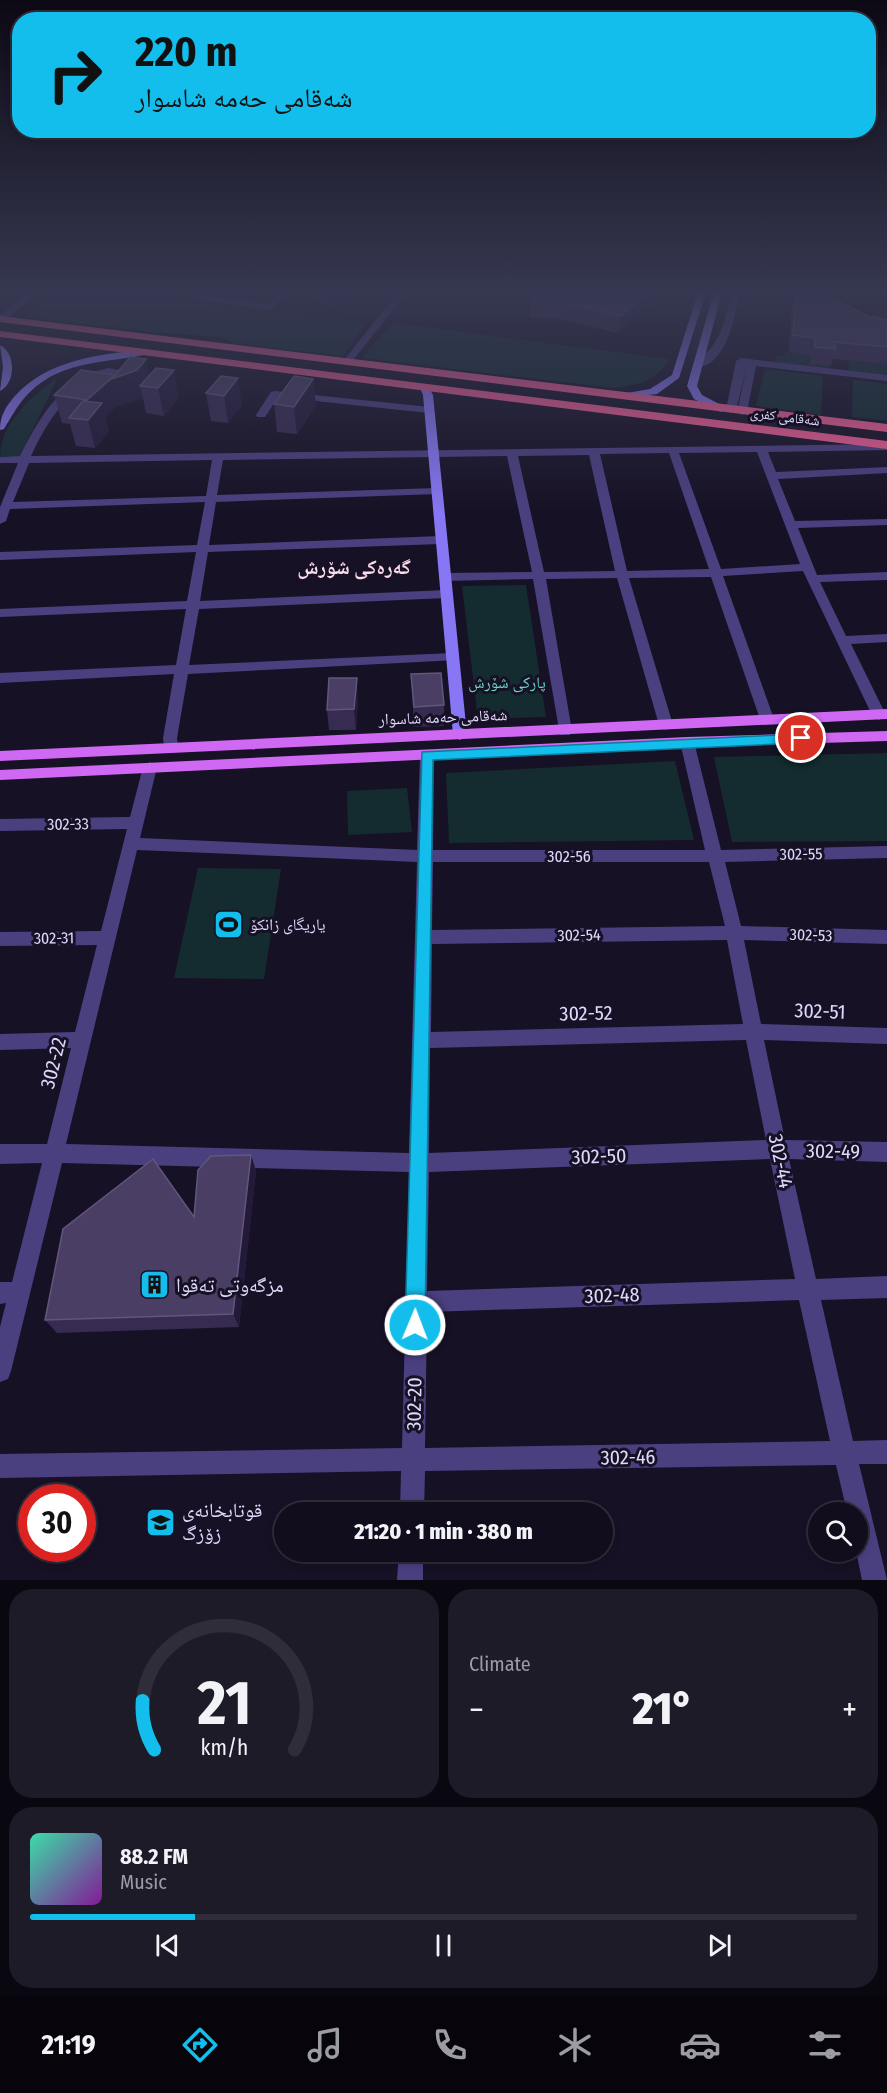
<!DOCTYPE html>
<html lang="en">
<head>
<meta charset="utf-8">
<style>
  :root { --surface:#110d1c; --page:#1e1b29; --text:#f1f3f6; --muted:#9c9ca3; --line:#302d3b; --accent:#13beed }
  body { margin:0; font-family:"Fira Sans Condensed","Noto Naskh Arabic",sans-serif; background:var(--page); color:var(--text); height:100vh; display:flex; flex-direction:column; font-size:22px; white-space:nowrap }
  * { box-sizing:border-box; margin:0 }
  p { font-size:20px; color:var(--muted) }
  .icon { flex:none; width:33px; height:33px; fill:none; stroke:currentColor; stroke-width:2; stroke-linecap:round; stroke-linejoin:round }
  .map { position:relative; height:1580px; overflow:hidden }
  .drawer { display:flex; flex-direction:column; gap:9px; padding:9px; background:#09070f; flex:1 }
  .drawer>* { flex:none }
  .top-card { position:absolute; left:12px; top:12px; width:864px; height:126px; border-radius:24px; box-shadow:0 3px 9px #0003,0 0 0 2px var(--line); background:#13beed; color:#111; overflow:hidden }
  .fabs { position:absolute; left:808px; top:1502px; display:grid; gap:12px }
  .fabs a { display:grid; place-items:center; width:60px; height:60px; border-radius:50%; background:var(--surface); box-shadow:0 3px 9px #0003,0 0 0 2px var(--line); font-size:30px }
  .speed { position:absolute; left:18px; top:1484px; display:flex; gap:12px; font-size:30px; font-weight:700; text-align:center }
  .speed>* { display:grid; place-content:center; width:78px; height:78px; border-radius:50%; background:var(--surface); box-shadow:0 3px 9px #0003,0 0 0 2px var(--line); line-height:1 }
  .speed .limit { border:9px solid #d22; background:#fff; color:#111 }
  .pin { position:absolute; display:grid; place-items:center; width:51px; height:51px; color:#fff; margin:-26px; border:3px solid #fff; border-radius:50%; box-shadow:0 2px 6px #0007 }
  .me { position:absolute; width:66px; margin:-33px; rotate:1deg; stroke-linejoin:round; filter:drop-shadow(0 0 4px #0008) }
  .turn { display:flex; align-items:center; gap:21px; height:126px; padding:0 24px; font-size:27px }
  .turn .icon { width:78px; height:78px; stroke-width:2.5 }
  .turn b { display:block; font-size:42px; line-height:51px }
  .big { font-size:45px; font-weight:800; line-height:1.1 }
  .drawer .tile { flex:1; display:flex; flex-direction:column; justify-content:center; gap:9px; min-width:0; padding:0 21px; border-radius:24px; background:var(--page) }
  .drawer .dial { align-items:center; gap:0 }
  .dial svg { height:156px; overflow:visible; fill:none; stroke:var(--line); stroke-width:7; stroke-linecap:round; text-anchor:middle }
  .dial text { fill:var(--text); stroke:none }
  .song { display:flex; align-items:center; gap:18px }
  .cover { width:72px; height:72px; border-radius:9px; background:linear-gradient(135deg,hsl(160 70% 55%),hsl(290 70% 35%)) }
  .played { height:6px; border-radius:3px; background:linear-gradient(90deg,var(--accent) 20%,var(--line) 20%) }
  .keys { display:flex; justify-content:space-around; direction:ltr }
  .heat { display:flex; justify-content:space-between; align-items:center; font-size:33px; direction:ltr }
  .drawer .tiles { flex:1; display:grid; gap:9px; grid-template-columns:1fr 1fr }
  .tile:last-child { grid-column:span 2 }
  .trip { position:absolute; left:274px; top:1502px; width:339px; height:60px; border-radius:30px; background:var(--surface); box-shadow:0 3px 9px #0003,0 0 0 2px var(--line); font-weight:800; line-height:60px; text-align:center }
  .menu { display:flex; height:96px; justify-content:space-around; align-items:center; background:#07050b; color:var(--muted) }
  .menu .icon { width:42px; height:42px }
  .menu .active { color:var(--accent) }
  .menu b { font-size:27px; color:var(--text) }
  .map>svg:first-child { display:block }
  .green { fill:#142c2f }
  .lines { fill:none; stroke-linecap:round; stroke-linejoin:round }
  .street { fill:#4a4080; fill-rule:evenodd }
  .secondary { fill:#8877f4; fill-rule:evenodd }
  .primary { fill:#cf68f3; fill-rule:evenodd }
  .highway { fill:#f25d93; fill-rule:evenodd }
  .wall { fill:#382b52 }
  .shaded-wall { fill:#231938 }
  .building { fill:#4a3e64; stroke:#61567c; stroke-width:1.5 }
  .route { fill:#13beed; stroke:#0c7c9a; stroke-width:1.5 }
  .labels { text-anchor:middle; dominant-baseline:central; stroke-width:6; stroke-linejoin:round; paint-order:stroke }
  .far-street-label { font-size:14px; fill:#e0d8fc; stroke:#171125 }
  .park-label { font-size:16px; fill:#69d7c8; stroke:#171125 }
  .street-label { font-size:16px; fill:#e0d8fc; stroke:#171125 }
  .poi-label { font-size:16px; fill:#e0d8fc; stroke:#171125; text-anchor:start }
  .quarter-label { font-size:20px; font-weight:bold; fill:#fcdaec; stroke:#171125 }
  .near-street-label { font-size:20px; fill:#e0d8fc; stroke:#171125 }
  .near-poi-label { font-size:20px; fill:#e0d8fc; stroke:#171125; text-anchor:start }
</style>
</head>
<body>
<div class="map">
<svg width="887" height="1580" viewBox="0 0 887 1580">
  <rect width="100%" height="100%" fill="#171125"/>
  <path class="green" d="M52 292H110L367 322 343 356 234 343 219 337 155 332 25 317Z
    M393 323 670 359C654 382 640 385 613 388L362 358Z
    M785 352 830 355 831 369 775 362 776 355 785 356Z
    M848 361 887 364V376L849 371Z
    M765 369 823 376 821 415 756 406Z
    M58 377 20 456 0 457C0 422 32 397 58 377Z
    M853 380 887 384V421L852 417Z
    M526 585 546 717 478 719 462 586Z
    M887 753V841L732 842 714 757Z
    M675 761 694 840 449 843 446 773Z
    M407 788 412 832 348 835 347 791Z
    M198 868 281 869 264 979 174 978Z"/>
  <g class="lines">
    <path class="street" d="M30 292H40L4 321H0V315Z
      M146 292H173L269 304 279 292H288L271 310Z
      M398 292H407L350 364H344V360Z
      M732 292H740C735 315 726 371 693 367V363C721 347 724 322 732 292Z
      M741 358 887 375V381L756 366 747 412 742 415 737 412 747 365 736 410 731 413 726 410 736 361Z
      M109 368 132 373C124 378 114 372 105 375 67 388 47 422 31 456L887 444V450L768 452 776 472 887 467V473L778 479 795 521 887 519V525L798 528 817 575 887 572V580L820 582 846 636 887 634V642L851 644 886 715 879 720 872 715 803 571 723 576 774 719 767 724 760 719 711 577 629 578 673 725 666 730 659 725 617 578 546 579 572 731 570 735H560L533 579 445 581 439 577 445 573 532 572 507 456 223 460 217 495 437 488 443 491 437 494 216 502 209 545 441 536 447 540 441 544 208 552 200 601 446 590 452 594 446 598 199 609 189 665 452 653 457 654 459 657 457 660 188 674 177 738 178 747 171 752 164 747 163 738 174 674 0 683V673L176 665 186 609 0 617V609L187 601 196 552 0 560V552L197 545 205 502 10 509 6 521 0 524V507L18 463H0V457L20 456C38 419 64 375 109 368ZM757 452 800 564 721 569 679 453ZM669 453 709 569 627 571 600 454ZM589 455 615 571 544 572 518 456ZM212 460 206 496 13 502 29 463Z
      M275 391 429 407 434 410 429 413 278 397 265 417H257L256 415 271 392Z
      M687 737 694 742 721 850 887 846V858L725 862 741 926 887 930V944L744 940 761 1024 887 1028V1044L764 1040 785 1140 887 1142V1162L789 1159 816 1279 887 1276V1298L821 1300 853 1441 887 1440V1464H859L887 1580H862L856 1551H858V1512H847L836 1465 425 1471 424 1512H400L401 1471 0 1478V1454L402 1448 409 1172 62 1163 11 1371 8 1379 0 1382V1327L6 1303 0 1304V1282H12L42 1163 0 1164V1144H47L71 1048 0 1050V1034L75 1032 97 945 0 946V932L101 931 127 829 0 831V819L130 817 143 767 150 762 157 767 140 838 417 850 420 756 427 751 434 756 433 850H705L680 742ZM137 850 417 862 409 1153 66 1144ZM433 862H709L725 926 432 930ZM727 940 743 1024 431 1032 432 944ZM746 1040 766 1140 429 1153 430 1048ZM770 1159 795 1279 427 1291 429 1172ZM799 1300 830 1441 425 1448 427 1312Z
      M399 1551H423V1580H397Z"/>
    <path class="secondary" d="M698 292H706L679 378 657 394 621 398V394L650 389 672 375Z
      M714 292H722L697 386 702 395 725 407 726 409 721 412 694 399 687 386Z
      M0 345C16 353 16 383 0 391L3 367Z
      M146 349 149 350V354C108 363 63 360 31 391 19 402 12 416 4 429L0 430C0 416 5 408 14 397 48 359 98 355 146 349Z
      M425 385 428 386 433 395 467 735 460 740 453 735 423 395 420 388Z"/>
    <path class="primary" d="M887 709V719L0 761V751Z
      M887 731V741L687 747 0 780V770L687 737Z"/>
    <path class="highway" d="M0 316 887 424V432L0 322Z
      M0 331 887 441V449L0 337Z"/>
  </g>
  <path class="wall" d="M314 292H362V294L350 303 331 305 319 303Z
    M541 292 651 304 618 333 557 318H529L530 301Z
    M796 292H822L871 318 887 319V364L833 359 831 366 810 364 811 355 789 352 792 306Z
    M115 375V376L150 375 179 397 164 416 146 413 143 398 119 406 118 404 105 417 109 431 95 448 76 446 70 424 62 423 54 395Z
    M221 376 242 405 228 423 211 421 206 393Z
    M313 379 316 406 297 434 277 432 274 404Z
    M411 674 444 705V726L414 727Z
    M358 698 356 730H329L327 710Z
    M251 1155 256 1171 239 1327 57 1333 45 1320 194 1217Z"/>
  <path class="shaded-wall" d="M330 292H362V294L350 303 331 305Z
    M648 292H653L651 304 618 333 621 316Z
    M146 359 152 386H140L143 398 119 406 118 404 105 417 109 431 95 448 88 420 91 416 87 400 115 375V378Z
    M174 370 179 397 164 416 158 388Z
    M238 378 242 405 228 423 224 396Z
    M313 379 316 406 297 434 294 407Z
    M357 678 358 698 356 730 354 709Z
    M251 1155 256 1171 239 1327 233 1314Z"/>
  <path class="building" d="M541 292H648L621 316 558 301H530Z
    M796 292H822L871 318 875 316 882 319H887V347L835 342V349L815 347V338L793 335Z
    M130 357 146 359 137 370 112 379Z
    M156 368 174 370 158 388 140 386Z
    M81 370 115 375 87 400 54 395Z
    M221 376 238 378 224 396 206 393Z
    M294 376 313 379 294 407 274 404Z
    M83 401 102 403 88 420 69 418Z
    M441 673 444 705 414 707 411 674Z
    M329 678H357L354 709 327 710Z
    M251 1155 233 1314 45 1320 63 1229 153 1159 194 1217 198 1170 211 1156Z"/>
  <linearGradient id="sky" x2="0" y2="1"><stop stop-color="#0d0914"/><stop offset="0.57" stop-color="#363851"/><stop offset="1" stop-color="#363851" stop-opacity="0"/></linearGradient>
  <rect width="887" height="514" fill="url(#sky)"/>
  <path class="route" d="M801 734 808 738 801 743 433 760 425 1325 422 1332 415 1335 408 1332 405 1325 422 752Z"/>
  <defs>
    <symbol id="stadium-square" viewBox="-11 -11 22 22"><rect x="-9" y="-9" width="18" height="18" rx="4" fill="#13beed" stroke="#171125"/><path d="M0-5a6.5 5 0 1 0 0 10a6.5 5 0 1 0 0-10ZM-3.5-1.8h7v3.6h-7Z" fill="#111"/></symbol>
    <symbol id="building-square" viewBox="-11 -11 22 22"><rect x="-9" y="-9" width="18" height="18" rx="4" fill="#13beed" stroke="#171125"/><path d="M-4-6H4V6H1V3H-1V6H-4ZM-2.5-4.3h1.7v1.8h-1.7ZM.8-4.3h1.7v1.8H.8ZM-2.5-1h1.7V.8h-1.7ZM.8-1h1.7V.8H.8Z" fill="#111"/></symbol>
    <symbol id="school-square" viewBox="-11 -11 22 22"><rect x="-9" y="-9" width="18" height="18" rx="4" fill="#13beed" stroke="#171125"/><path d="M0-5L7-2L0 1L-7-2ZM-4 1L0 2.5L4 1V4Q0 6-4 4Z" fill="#111"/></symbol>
  </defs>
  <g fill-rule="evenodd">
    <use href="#stadium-square" x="212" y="908" width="33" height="33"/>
    <use href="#building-square" x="138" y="1268" width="33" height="33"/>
    <use href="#school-square" x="144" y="1506" width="33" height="33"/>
  </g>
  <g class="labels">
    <g class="far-street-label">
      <text transform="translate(785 417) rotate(7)">شەقامی کفری</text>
    </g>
    <g class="park-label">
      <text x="507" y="682">پارکی شۆرش</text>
    </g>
    <g class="street-label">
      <text transform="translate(443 717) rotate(-2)">شەقامی حەمە شاسوار</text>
      <text transform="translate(68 824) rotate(-1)">302-33</text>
      <text transform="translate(801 854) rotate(-1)">302-55</text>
      <text x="569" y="856">302-56</text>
      <text transform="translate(579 935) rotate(-1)">302-54</text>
      <text transform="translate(811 935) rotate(2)">302-53</text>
      <text transform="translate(54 938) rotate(-1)">302-31</text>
    </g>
    <g class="poi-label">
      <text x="250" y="924">یاریگای زانکۆ</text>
    </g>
    <g class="quarter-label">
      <text x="354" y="567">گەرەکی شۆرش</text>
    </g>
    <g class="near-street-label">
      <text transform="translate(820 1011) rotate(2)">302-51</text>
      <text transform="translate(586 1013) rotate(-1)">302-52</text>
      <text transform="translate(53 1063) rotate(-76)">302-22</text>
      <text transform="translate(833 1151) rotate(1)">302-49</text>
      <text transform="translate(599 1156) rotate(-2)">302-50</text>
      <text transform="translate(781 1161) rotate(78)">302-44</text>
      <text transform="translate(612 1295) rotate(-2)">302-48</text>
      <text transform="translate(414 1404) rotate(-89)">302-20</text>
      <text transform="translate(628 1457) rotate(-1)">302-46</text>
    </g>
    <g class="near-poi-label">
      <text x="176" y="1285">مزگه‌وتی ته‌قوا</text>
      <text x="182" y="1510">قوتابخانه‌ی<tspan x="182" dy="23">زۆزگ</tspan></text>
    </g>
  </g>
</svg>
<div class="fabs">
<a><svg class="icon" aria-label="search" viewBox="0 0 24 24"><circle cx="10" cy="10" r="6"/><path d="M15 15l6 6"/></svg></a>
</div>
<div class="speed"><div class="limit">30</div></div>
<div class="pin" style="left:801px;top:738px;background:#d93025"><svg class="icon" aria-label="arrive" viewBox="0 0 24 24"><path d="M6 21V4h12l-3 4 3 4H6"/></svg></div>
<svg class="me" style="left:415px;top:1325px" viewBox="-20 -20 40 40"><circle r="17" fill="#13beed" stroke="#fff" stroke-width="3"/><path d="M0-11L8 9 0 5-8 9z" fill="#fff"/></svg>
<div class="trip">21:20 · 1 min · 380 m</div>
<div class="top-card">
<div class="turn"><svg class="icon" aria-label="right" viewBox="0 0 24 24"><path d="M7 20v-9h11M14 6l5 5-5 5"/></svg><div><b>220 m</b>شەقامی حەمە شاسوار</div></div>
</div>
</div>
<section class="drawer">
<div class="tiles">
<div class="tile dial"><svg viewBox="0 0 100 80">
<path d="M14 69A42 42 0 1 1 86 69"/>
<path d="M14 69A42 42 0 0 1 8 44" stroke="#13beed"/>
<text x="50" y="56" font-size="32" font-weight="700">21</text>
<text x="50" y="72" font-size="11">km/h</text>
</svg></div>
<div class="tile"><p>Climate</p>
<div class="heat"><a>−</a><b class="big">21°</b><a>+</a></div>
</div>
<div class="tile">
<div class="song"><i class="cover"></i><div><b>88.2 FM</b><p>Music</p></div></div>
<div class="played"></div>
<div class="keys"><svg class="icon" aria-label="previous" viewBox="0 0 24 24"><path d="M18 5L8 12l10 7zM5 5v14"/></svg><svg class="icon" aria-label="pause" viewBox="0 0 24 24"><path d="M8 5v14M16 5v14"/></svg><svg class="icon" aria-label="next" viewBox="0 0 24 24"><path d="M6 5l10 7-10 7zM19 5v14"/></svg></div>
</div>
</div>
</section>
<nav class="menu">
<b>21:19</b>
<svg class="icon active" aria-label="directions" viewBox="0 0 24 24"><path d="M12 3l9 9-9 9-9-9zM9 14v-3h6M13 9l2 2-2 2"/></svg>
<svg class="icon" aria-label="music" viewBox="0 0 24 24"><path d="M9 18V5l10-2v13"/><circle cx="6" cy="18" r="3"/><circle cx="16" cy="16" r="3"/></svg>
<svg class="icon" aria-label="phone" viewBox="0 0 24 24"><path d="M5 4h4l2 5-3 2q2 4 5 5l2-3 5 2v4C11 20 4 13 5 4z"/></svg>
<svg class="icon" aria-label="climate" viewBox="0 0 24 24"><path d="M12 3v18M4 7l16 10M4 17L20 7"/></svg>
<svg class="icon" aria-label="car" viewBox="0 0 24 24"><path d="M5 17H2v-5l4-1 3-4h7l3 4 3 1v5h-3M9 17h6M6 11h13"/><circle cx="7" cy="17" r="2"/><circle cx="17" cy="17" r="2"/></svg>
<svg class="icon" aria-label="filters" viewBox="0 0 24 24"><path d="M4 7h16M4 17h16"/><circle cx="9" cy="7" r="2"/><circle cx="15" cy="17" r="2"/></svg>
</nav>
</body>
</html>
